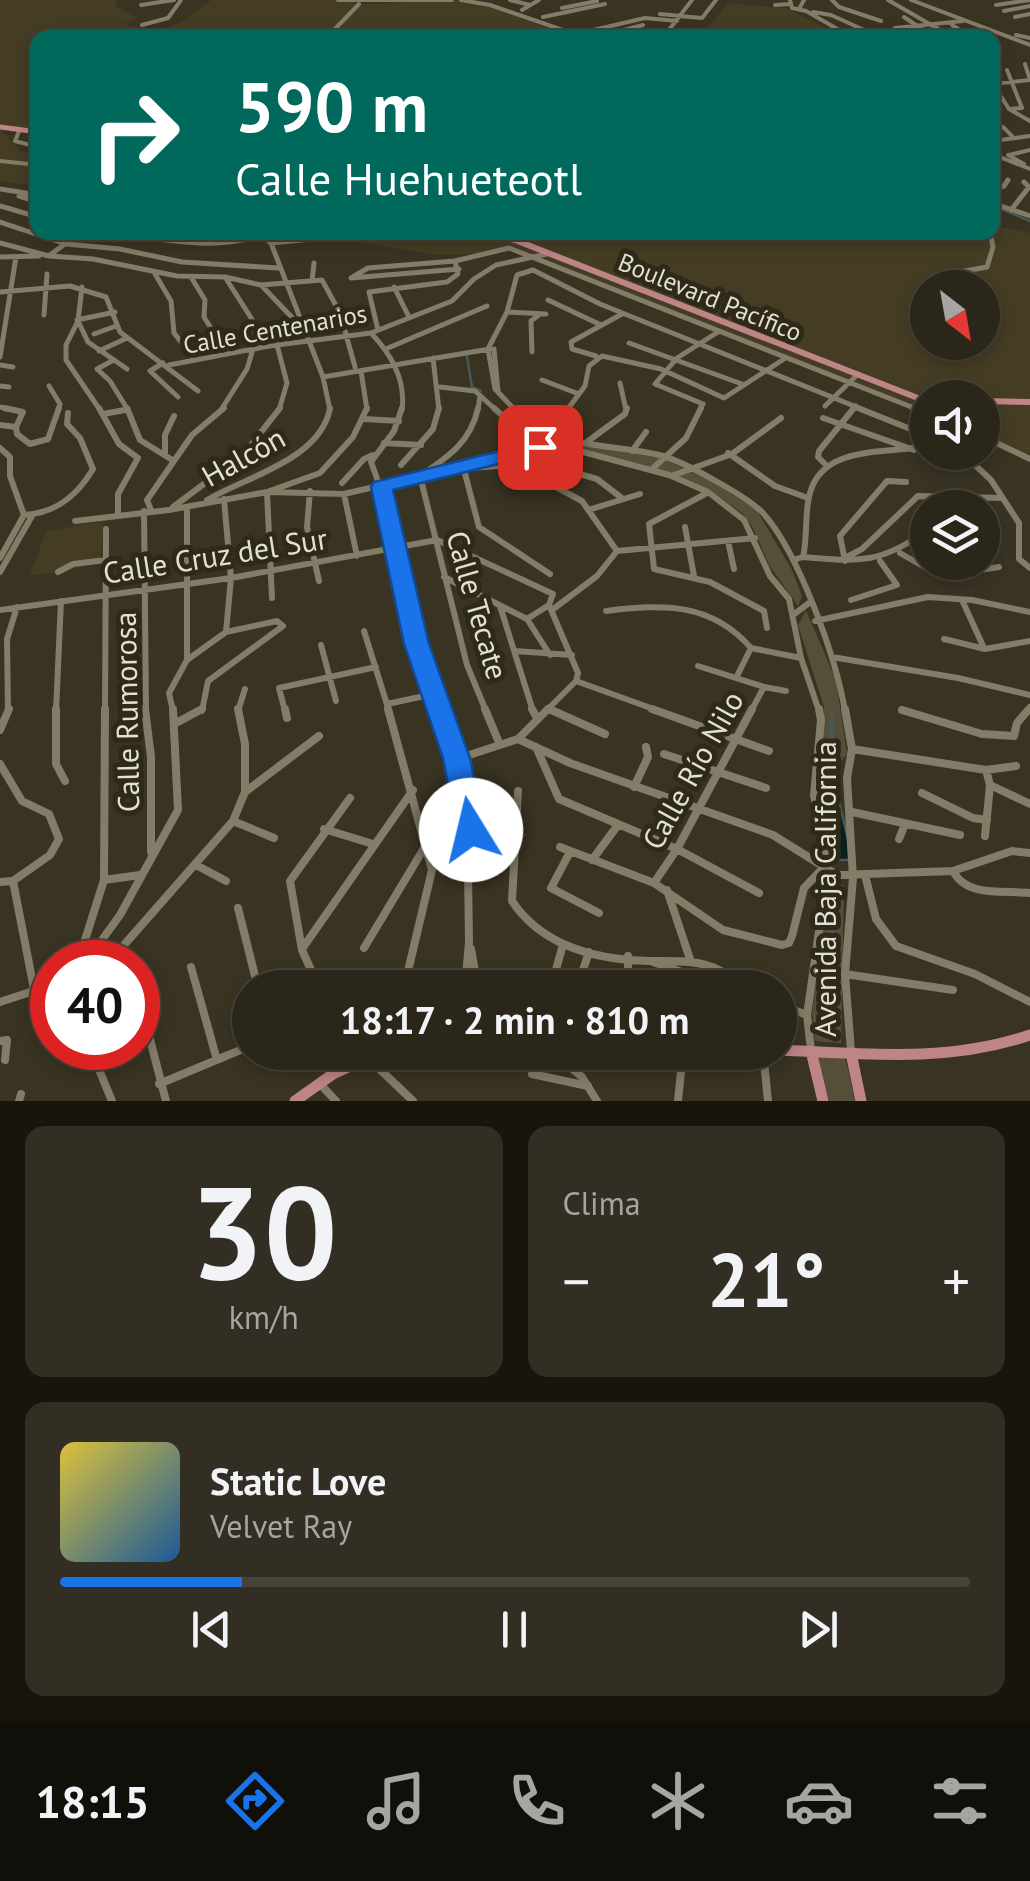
<!DOCTYPE html>
<html lang="es">
<head>
<meta charset="utf-8">
<style>
  :root { --surface:#2b261a; --page:#332e23; --text:#f1f3f6; --muted:#a6a5a2; --line:#474339; --accent:#1a73e8 }
  body { margin:0; font-family:"PT Sans",sans-serif; background:var(--page); color:var(--text); height:100vh; display:flex; flex-direction:column; font-size:38px; white-space:nowrap }
  * { box-sizing:border-box; margin:0 }
  p { font-size:32px; color:var(--muted) }
  .icon { flex:none; width:55px; height:55px; fill:none; stroke:currentColor; stroke-width:2; stroke-linecap:round; stroke-linejoin:round }
  .map { position:relative; height:1101px; overflow:hidden }
  .side { display:flex; flex-direction:column; gap:25px; padding:25px; background:#18150e; flex:1 }
  .side>* { flex:none }
  .hud { position:absolute; left:30px; top:30px; width:970px; height:210px; border-radius:20px; box-shadow:0 5px 15px #0003,0 0 0 2px var(--line); background:#00695c; color:#fff; overflow:hidden }
  .needle { width:65px; rotate:149deg }
  .tools { position:absolute; left:910px; top:270px; display:grid; gap:20px }
  .tools a { display:grid; place-items:center; width:90px; height:90px; border-radius:50%; background:var(--surface); box-shadow:0 5px 15px #0003,0 0 0 2px var(--line); font-size:50px }
  .speed { position:absolute; left:30px; top:940px; display:flex; gap:20px; font-size:50px; font-weight:700; text-align:center }
  .speed>* { display:grid; place-content:center; width:130px; height:130px; border-radius:50%; background:var(--surface); box-shadow:0 5px 15px #0003,0 0 0 2px var(--line); line-height:1 }
  .speed .limit { border:15px solid #d22; background:#fff; color:#111 }
  .pin { position:absolute; display:grid; place-items:center; width:85px; height:85px; color:#fff; margin:-42px; border-radius:20px; box-shadow:0 5px 15px #0006 }
  .me { position:absolute; width:110px; margin:-55px; rotate:351deg; stroke-linejoin:round; filter:drop-shadow(0 0 8px #0008) }
  .turn { display:flex; align-items:center; gap:35px; height:210px; padding:0 40px; font-size:45px }
  .turn .icon { width:130px; height:130px; stroke-width:2.5 }
  .turn b { display:block; font-size:70px; line-height:85px }
  .big { font-size:75px; font-weight:600; line-height:1.1 }
  .side .tile { flex:1; display:flex; flex-direction:column; justify-content:center; gap:15px; min-width:0; padding:0 35px; border-radius:20px; background:var(--page) }
  .side .dial { align-items:center; gap:0 }
  .dial b { font-size:130px; line-height:1 }
  .song { display:flex; align-items:center; gap:30px }
  .cover { width:120px; height:120px; border-radius:15px; background:linear-gradient(135deg,hsl(50 70% 55%),hsl(210 70% 35%)) }
  .played { height:10px; border-radius:5px; background:linear-gradient(90deg,var(--accent) 20%,var(--line) 20%) }
  .keys { display:flex; justify-content:space-around; direction:ltr }
  .heat { display:flex; justify-content:space-between; align-items:center; font-size:55px; direction:ltr }
  .side .tiles { flex:1; display:grid; gap:25px; grid-template-columns:1fr 1fr }
  .tile:last-child { grid-column:span 2 }
  .trip { position:absolute; left:232px; top:970px; width:565px; height:100px; border-radius:50px; background:var(--surface); box-shadow:0 5px 15px #0003,0 0 0 2px var(--line); font-weight:600; line-height:100px; text-align:center }
  .menu { display:flex; height:160px; justify-content:space-around; align-items:center; background:#110f0a; color:var(--muted) }
  .menu .icon { width:70px; height:70px }
  .menu .active { color:var(--accent) }
  .menu b { font-size:45px; color:var(--text) }
  .map>svg:first-child { display:block }
  .built { fill:#453c24; fill-rule:evenodd }
  .green { fill:#554e38 }
  .water { fill:#062122; stroke:#485a57; stroke-width:2.5 }
  .lines { fill:none; stroke-linecap:round; stroke-linejoin:round }
  .stream-far1 { stroke:#485a57; stroke-width:2.5 }
  .stream { stroke:#485a57; stroke-width:4 }
  .minor-far3 { stroke:#837c69; stroke-width:4 }
  .minor-far2 { stroke:#837c69; stroke-width:5 }
  .minor-far1 { stroke:#837c69; stroke-width:6 }
  .minor { stroke:#837c69; stroke-width:8 }
  .major-far2 { stroke:#be8486; stroke-width:5 }
  .major-far1 { stroke:#be8486; stroke-width:6 }
  .major { stroke:#be8486; stroke-width:11 }
  .route { fill:#1a73e8; stroke:#114b97; stroke-width:2.5 }
  .labels { text-anchor:middle; dominant-baseline:central; stroke-width:10; stroke-linejoin:round; paint-order:stroke }
  .far-street-label { font-size:25px; fill:#e2dfd4; stroke:#2f2918 }
  .street-label { font-size:30px; fill:#e2dfd4; stroke:#2f2918 }
</style>
</head>
<body>
<div class="map">
<svg width="1030" height="1101" viewBox="0 0 1030 1101">
  <rect width="100%" height="100%" fill="#393322"/>
  <path class="built" d="M0 0H116V6L137 18 125 24 143 29H162L184 21 211 0H337L360 4 460 0 499 8 584 37 38 38 37 132 0 128Z
    M728 3 785 8 845 37 648 38 707 29Z
    M0 128 20 151 37 154V186L0 181Z
    M993 226 1030 233V457L983 434 982 398H928L927 412 508 249 486 254 435 255 359 242 364 232H992ZM928 288H982V342H928Z
    M104 521 100 562 63 572 30 575 46 531Z"/>
  <path class="green" d="M557 438 664 459 714 483 756 509 792 570 802 596 798 606 769 565 752 526 743 514 711 491 551 442Z
    M806 610 836 680 847 754 842 760 823 761 824 707 798 625Z
    M830 881 844 886 841 1043 815 1041 812 1013Z
    M819 1055H839L846 1061 855 1101H829L817 1059Z"/>
  <path class="water" d="M826 763H835L834 797 839 802 853 860H832Z"/>
  <g class="lines">
    <path class="stream-far1" d="M994 206 1030 221
      M467 357 472 387 481 391"/>
    <path class="stream" d="M831 763 832 714
      M829 962 834 913"/>
    <path class="minor-far3" d="M338 0H452
      M461 0 490 5 586 38
      M510 0 530 5
      M790 0 792 8 806 11 853 38
      M832 0 839 7 881 21
      M888 0 954 38
      M911 0 1030 45
      M141 5 174 0
      M775 5 791 4
      M996 5 1030 0
      M562 8 597 1
      M799 9 804 0
      M522 10 539 0
      M1004 11 1030 6
      M813 12 831 15 864 30
      M660 14 681 16
      M680 16 702 18 716 0
      M543 17 605 4
      M904 17 935 38
      M1015 17 1030 14
      M142 25 168 18 181 0
      M952 25 972 38
      M895 28 963 21
      M585 32 645 18 677 21
      M586 32 624 38
      M1016 35 1030 38
      M616 36 620 31 643 25
      M853 37 888 32
      M316 38 335 29 359 4
      M650 38 665 35 692 0
      M992 51V58
      M1007 70 1022 108 1009 109
      M993 84 1030 80 1025 64
      M993 84 1009 109 1030 121
      M992 127H1003L1012 136
      M20 129 15 141 38 147
      M993 141 1030 136
      M992 154 1030 169
      M1008 155 1024 164
      M1009 155 1030 150
      M0 161 38 165"/>
    <path class="minor-far2" d="M0 189 38 195
      M992 189 1004 186 1008 180
      M19 196 38 202
      M992 203 1030 216
      M0 206 38 217
      M1011 210 1029 187 1024 182
      M0 222 66 244 120 249 182 262 278 268
      M106 232C159 238 218 254 269 232
      M263 236 271 243 323 377 330 410
      M0 243 49 256 93 259 177 276 225 277 261 285 322 280 340 313 355 367
      M271 243 322 238
      M50 255 81 232
      M0 257 39 256
      M960 272 987 267 993 247 990 232
      M155 274 171 301 174 333 195 360
      M191 277 205 300 204 317 227 354
      M225 277 269 346
      M351 278 368 268 455 261 509 248 919 410
      M351 278 459 269
      M312 281 314 263
      M261 285 305 331
      M82 287 78 321 66 345V360L100 410
      M394 287 409 317
      M0 292 70 286 106 297 120 332 198 391
      M548 300 601 325
      M507 312 546 314
      M44 315 47 274
      M77 320 115 312
      M78 321 88 342 127 369
      M253 326 259 348
      M378 330 369 292 447 282 458 274 455 261
      M371 333C392 355 406 380 402 410
      M94 334 116 326
      M629 343 742 384
      M277 345 287 383 279 410
      M388 348 487 306
      M488 349 495 389 515 410
      M488 349 507 312 517 275 533 270 600 304 864 410
      M494 349 498 391
      M99 351 127 338
      M532 352 531 321 540 314
      M596 356 572 349 571 342 622 314
      M0 357 16 257
      M433 358 439 410
      M112 361 97 369 110 381 128 410
      M163 363 150 371 178 397
      M0 365 13 367
      M169 365 269 346 371 333 452 301 474 279 496 265 547 254
      M361 371 367 410
      M323 377 490 349
      M542 380 579 394
      M620 383 626 410
      M0 386 9 387
      M49 386 60 404 58 410
      M440 387 475 391 496 410
      M825 406 856 376
      M0 407 16 410
      M221 410 247 369 253 349
      M478 410 480 395
      M567 410 585 386 589 366 602 356 661 369 724 398 784 359
      M700 410 703 404 655 384 677 358 718 332
      M852 410 856 406"/>
    <path class="minor-far1" d="M4 408 23 412 16 427
      M99 408 119 444 138 458 118 494V514
      M127 408 140 440 174 461
      M402 408 394 431 371 462C402 543 412 628 439 711
      M478 408C471 442 448 457 420 476L467 665 486 711
      M494 408 517 429 546 442 669 475 708 492 744 520 770 576 789 599 801 658 819 711
      M512 408C551 450 611 443 663 456 684 462 748 497 763 513 799 553 836 658 845 711
      M568 408 576 414 568 439
      M858 408 928 436
      M913 408 928 414
      M103 414 125 410
      M823 418 914 450
      M364 419 399 421
      M0 425 16 427 17 434 30 444 48 439 59 408
      M982 436 1030 459
      M588 441 625 414 627 408
      M384 443 421 445
      M0 448 10 457V476L24 515
      M538 449 527 464 530 473 582 501 617 551
      M632 451 646 432
      M961 452 991 480 1019 523V559L1030 568
      M728 453 775 486 808 498
      M165 454V435L174 416
      M825 464 818 457 819 451 854 408
      M401 465 433 429 439 408
      M463 466 479 527 550 574
      M504 467 507 480
      M469 468 527 464
      M651 470 686 438 701 408
      M569 471 597 479 623 499
      M674 475 732 454 781 418
      M342 483 364 459 373 455
      M310 491 307 527 319 581
      M707 493 649 524 654 569 710 582 764 611 767 628
      M344 494 357 556
      M224 499 231 578 226 632
      M207 500C248 476 321 459 330 408
      M173 507 244 454 280 408
      M151 510 147 500 192 435 224 408
      M588 510 640 494
      M144 511 146 711
      M24 515C56 513 77 496 93 469L80 438 67 424 68 413
      M75 521 169 510 267 492 344 494 551 446
      M685 527 694 576
      M728 541 734 569
      M900 553 940 576 999 567
      M803 557C808 536 804 514 810 493 823 444 889 454 928 446
      M0 558 24 515
      M845 558 862 549 918 496 1002 498
      M793 560 803 557C858 562 883 564 928 529
      M845 561 840 536 887 481 906 482
      M0 572 32 516
      M58 572 73 564 106 560
      M444 577 527 619
      M272 598 267 492 320 473 353 437 367 408
      M851 600 897 585 880 561
      M962 600 984 648
      M500 606 533 711
      M0 610 231 578 437 540 553 594 549 605 578 673 576 681 546 711
      M552 610 597 576 617 551 755 538
      M606 611C662 604 711 602 751 648
      M793 615 809 603
      M527 619 550 655
      M527 619 549 605
      M815 621 928 597 972 600 1030 612
      M364 631 389 711
      M944 639 985 649 1030 641
      M321 645 336 701
      M751 648 801 658
      M515 651 572 655
      M832 657 958 678 1030 695
      M187 660 226 632 277 621 283 626 208 681 202 711
      M698 666 764 687 751 711
      M736 678 751 648
      M576 681 659 711
      M764 687 786 691
      M387 704 434 694
      M549 709 554 711
      M902 710 908 711
      M8 711 7 639 17 607
      M56 711 61 601
      M105 711 106 529
      M173 711 169 693 187 660V507
      M238 711 245 689
      M285 711 279 688 376 667
      M1027 711 1030 707"/>
    <path class="minor" d="M56 709V764L65 781
      M145 709 151 757V852
      M238 709 245 744V791
      M285 709 287 718
      M388 709 432 870 404 988
      M438 709 467 798 469 942 465 988
      M485 709 500 745
      M532 709 537 718
      M549 709 605 734
      M652 709 769 751
      M845 709 852 749 847 778 853 878 845 974 851 1051
      M902 710 982 734 1014 736 1017 723 1029 709
      M176 723 202 709
      M0 730 9 709
      M518 739 570 763 773 835 837 875 953 871 1012 851 1030 853
      M536 747 559 799 677 849 759 893
      M852 749 986 770 1016 766
      M664 754 766 788
      M457 759 518 739 548 709
      M0 764 22 801 49 814 59 839 50 855 13 881
      M990 785 1030 804
      M634 787 648 757 646 747
      M518 791 512 901C542 946 597 960 650 961 690 961 713 959 745 988
      M922 793 973 818 987 820
      M852 812 960 835
      M233 821 274 838
      M324 829 373 844
      M424 832 471 831
      M985 836 990 785 986 770
      M899 839 905 824
      M560 847 654 883 723 930 782 945 789 943 792 936 804 888 825 866
      M570 852 551 888 599 913
      M592 860 618 825
      M196 865 226 881
      M953 871C967 898 1004 890 1030 893
      M865 875 876 919 896 946 975 974 1030 1002
      M104 880 140 875
      M13 881 34 989
      M0 882 13 881
      M654 883 677 849 752 709
      M667 890 690 959
      M238 908 258 988
      M85 940 104 880 105 709
      M364 948 426 845
      M302 949 413 790
      M471 949 478 988
      M628 956V986
      M86 962 120 915 178 810 173 709
      M109 962 233 821 245 792 319 736
      M653 962 728 988
      M191 967 217 1060
      M583 970 589 952
      M845 974 953 990
      M319 988 302 950 290 881 350 798
      M551 988 562 948
      M138 993 166 1101
      M0 1002 52 985
      M780 1005 807 1015
      M0 1041 7 1040 5 1060
      M90 1048 112 1101
      M811 1050 807 1015 828 869 814 795 821 720 819 709
      M552 1052 582 1077 597 1101
      M763 1052 768 1101
      M367 1057 413 1101
      M532 1074 588 1086
      M159 1084 250 1046
      M320 1084 336 1101
      M19 1101 21 1094
      M678 1101 683 1052"/>
    <path class="major-far2" d="M0 127 38 132"/>
    <path class="major-far1" d="M478 232 515 240 928 402
      M982 401 1030 402"/>
    <path class="major" d="M780 1050C865 1054 948 1063 1030 1035
      M811 1051 823 1101
      M851 1053 861 1101
      M333 1074 339 1062 354 1052
      M295 1101 333 1074 380 1052"/>
  </g>
  <path class="route" d="M540 441 550 447 547 452 393 490 429 644 470 758 485 830 481 838 471 841 461 838 457 830 443 758 404 644 371 487 374 482Z"/>
  <g class="labels">
    <g class="far-street-label">
      <text transform="translate(710 297) rotate(22)">Boulevard Pacífico</text>
      <text transform="translate(275 329) rotate(-10)">Calle Centenarios</text>
    </g>
    <g class="street-label">
      <text transform="translate(243 456) rotate(-29)">Halcón</text>
      <text transform="translate(215 555) rotate(-9)">Calle Cruz del Sur</text>
      <text transform="translate(478 605) rotate(74)">Calle Tecate</text>
      <text transform="translate(126 712) rotate(-91)">Calle Rumorosa</text>
      <text transform="translate(692 770) rotate(-61)">Calle Río Nilo</text>
      <text transform="translate(824 889) rotate(-90)">Avenida Baja California</text>
    </g>
  </g>
</svg>
<div class="tools">
<a><svg class="needle" viewBox="-14 -14 28 28"><path d="M0-13l5 13h-10z" fill="#e53935"/><path d="M0 13l5-13h-10z" fill="#a6a5a2"/></svg></a>
<a><svg class="icon" aria-label="sound" viewBox="0 0 24 24"><path d="M4 9h4l5-4v14l-5-4H4zM17 9q2 3 0 6"/></svg></a>
<a><svg class="icon" aria-label="layers" viewBox="0 0 24 24"><path d="M12 4l9 5-9 5-9-5zM3 14l9 5 9-5"/></svg></a>
</div>
<div class="speed"><div class="limit">40</div></div>
<div class="pin" style="left:540px;top:447px;background:#d93025"><svg class="icon" aria-label="arrive" viewBox="0 0 24 24"><path d="M6 21V4h12l-3 4 3 4H6"/></svg></div>
<svg class="me" style="left:471px;top:830px" viewBox="-20 -20 40 40"><circle r="19" fill="#fff"/><path d="M0-13L10 11 0 6-10 11z" fill="#1a73e8"/></svg>
<div class="trip">18:17 · 2 min · 810 m</div>
<div class="hud">
<div class="turn"><svg class="icon" aria-label="right" viewBox="0 0 24 24"><path d="M7 20v-9h11M14 6l5 5-5 5"/></svg><div><b>590 m</b>Calle Huehueteotl</div></div>
</div>
</div>
<section class="side">
<div class="tiles">
<div class="tile dial"><b>30</b><p>km/h</p></div>
<div class="tile"><p>Clima</p>
<div class="heat"><a>−</a><b class="big">21°</b><a>+</a></div>
</div>
<div class="tile">
<div class="song"><i class="cover"></i><div><b>Static Love</b><p>Velvet Ray</p></div></div>
<div class="played"></div>
<div class="keys"><svg class="icon" aria-label="previous" viewBox="0 0 24 24"><path d="M18 5L8 12l10 7zM5 5v14"/></svg><svg class="icon" aria-label="pause" viewBox="0 0 24 24"><path d="M8 5v14M16 5v14"/></svg><svg class="icon" aria-label="next" viewBox="0 0 24 24"><path d="M6 5l10 7-10 7zM19 5v14"/></svg></div>
</div>
</div>
</section>
<nav class="menu">
<b>18:15</b>
<svg class="icon active" aria-label="directions" viewBox="0 0 24 24"><path d="M12 3l9 9-9 9-9-9zM9 14v-3h6M13 9l2 2-2 2"/></svg>
<svg class="icon" aria-label="music" viewBox="0 0 24 24"><path d="M9 18V5l10-2v13"/><circle cx="6" cy="18" r="3"/><circle cx="16" cy="16" r="3"/></svg>
<svg class="icon" aria-label="phone" viewBox="0 0 24 24"><path d="M5 4h4l2 5-3 2q2 4 5 5l2-3 5 2v4C11 20 4 13 5 4z"/></svg>
<svg class="icon" aria-label="climate" viewBox="0 0 24 24"><path d="M12 3v18M4 7l16 10M4 17L20 7"/></svg>
<svg class="icon" aria-label="car" viewBox="0 0 24 24"><path d="M5 17H2v-5l4-1 3-4h7l3 4 3 1v5h-3M9 17h6M6 11h13"/><circle cx="7" cy="17" r="2"/><circle cx="17" cy="17" r="2"/></svg>
<svg class="icon" aria-label="filters" viewBox="0 0 24 24"><path d="M4 7h16M4 17h16"/><circle cx="9" cy="7" r="2"/><circle cx="15" cy="17" r="2"/></svg>
</nav>
</body>
</html>
